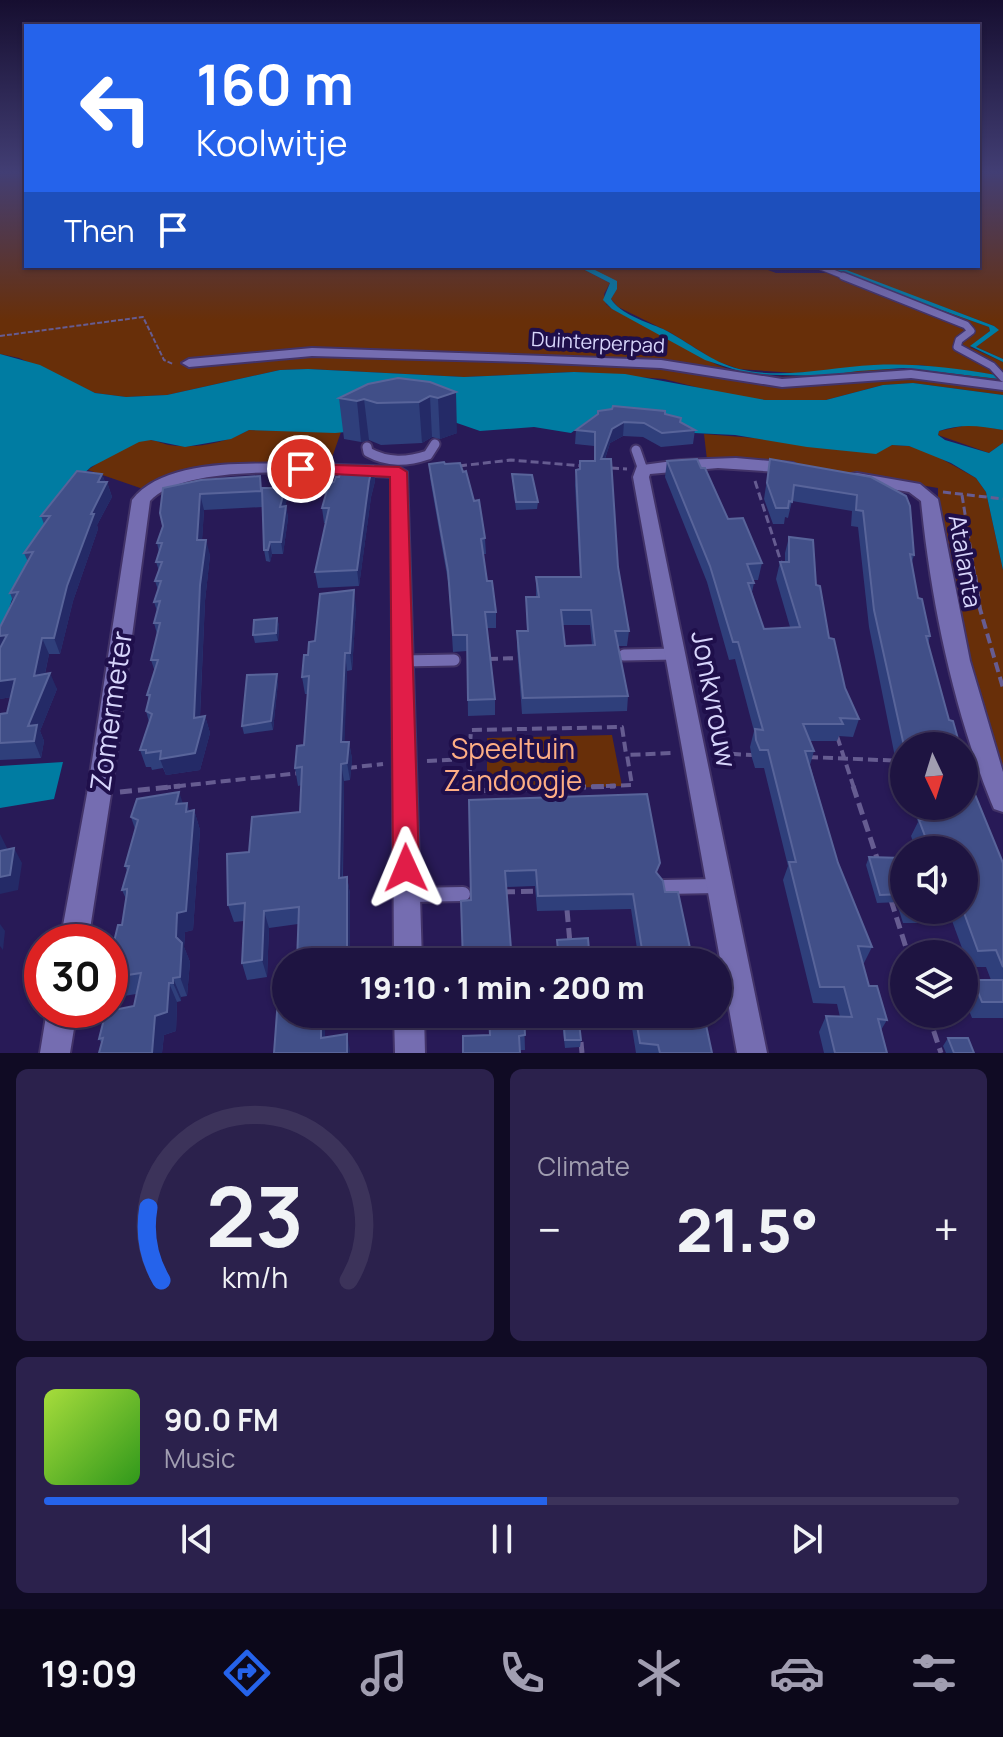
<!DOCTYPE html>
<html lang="en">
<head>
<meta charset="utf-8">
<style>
  :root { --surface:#1e1441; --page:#2b214c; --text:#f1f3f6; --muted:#a19eb1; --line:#3c335a; --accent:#2563eb }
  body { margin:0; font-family:Manrope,sans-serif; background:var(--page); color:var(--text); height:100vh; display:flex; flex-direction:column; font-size:30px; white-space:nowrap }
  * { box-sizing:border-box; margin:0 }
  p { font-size:26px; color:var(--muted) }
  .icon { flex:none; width:44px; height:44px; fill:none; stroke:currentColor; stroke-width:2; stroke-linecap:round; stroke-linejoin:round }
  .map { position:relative; height:1053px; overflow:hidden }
  .side { display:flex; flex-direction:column; gap:16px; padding:16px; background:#100b24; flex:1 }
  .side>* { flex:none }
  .guide { position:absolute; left:24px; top:24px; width:956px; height:244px; border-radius:0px; box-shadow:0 2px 6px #0004,0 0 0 2px var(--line); background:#2563eb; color:#fff; overflow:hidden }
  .needle { width:52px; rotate:176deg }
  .fabs { position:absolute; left:890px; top:732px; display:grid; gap:16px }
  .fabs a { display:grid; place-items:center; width:88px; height:88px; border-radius:50%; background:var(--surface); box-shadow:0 2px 6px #0004,0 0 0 2px var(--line); font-size:40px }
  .speed { position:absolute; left:24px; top:924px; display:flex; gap:16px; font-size:40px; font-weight:700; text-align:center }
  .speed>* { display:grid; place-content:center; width:104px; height:104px; border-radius:50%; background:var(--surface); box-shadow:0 2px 6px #0004,0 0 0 2px var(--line); line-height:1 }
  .speed .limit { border:12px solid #d22; background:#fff; color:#111 }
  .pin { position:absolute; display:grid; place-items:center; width:68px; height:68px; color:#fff; margin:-34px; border:4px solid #fff; border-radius:50%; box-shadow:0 2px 8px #0007 }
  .me { position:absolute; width:88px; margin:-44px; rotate:359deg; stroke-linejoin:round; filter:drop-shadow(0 0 6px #0008) }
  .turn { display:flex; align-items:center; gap:28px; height:168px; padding:0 40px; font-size:36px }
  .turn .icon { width:104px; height:104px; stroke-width:2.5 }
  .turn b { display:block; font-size:56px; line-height:68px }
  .then { display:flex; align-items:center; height:76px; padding:0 40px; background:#0003; gap:16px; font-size:30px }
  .big { font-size:60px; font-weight:800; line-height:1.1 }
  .side .card { flex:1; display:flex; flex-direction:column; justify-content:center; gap:12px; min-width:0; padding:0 28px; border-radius:12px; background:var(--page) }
  .side .dial { align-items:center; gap:0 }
  .dial svg { height:208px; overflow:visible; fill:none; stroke:var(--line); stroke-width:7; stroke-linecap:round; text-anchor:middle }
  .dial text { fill:var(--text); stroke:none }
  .song { display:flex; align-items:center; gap:24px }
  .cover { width:96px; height:96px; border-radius:12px; background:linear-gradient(135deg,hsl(80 70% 55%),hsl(110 70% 35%)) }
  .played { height:8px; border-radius:4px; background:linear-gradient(90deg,var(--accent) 55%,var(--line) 55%) }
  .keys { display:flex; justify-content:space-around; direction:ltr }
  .heat { display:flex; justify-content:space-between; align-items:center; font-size:44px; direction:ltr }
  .side .tiles { flex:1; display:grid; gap:16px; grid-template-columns:1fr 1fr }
  .card:last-child { grid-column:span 2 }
  .trip { position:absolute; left:272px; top:948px; width:460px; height:80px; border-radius:40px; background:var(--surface); box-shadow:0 2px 6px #0004,0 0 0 2px var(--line); font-weight:800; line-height:80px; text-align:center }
  .tab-bar { display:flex; height:128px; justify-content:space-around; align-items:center; background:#0c081a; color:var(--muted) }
  .tab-bar .icon { width:56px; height:56px }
  .tab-bar .active { color:var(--accent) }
  .tab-bar b { font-size:36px; color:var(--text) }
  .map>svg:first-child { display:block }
  .green { fill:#682f09 }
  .water { fill:#007ca2 }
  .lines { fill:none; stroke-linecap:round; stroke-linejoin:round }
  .service-far4-casing { stroke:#423368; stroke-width:7 }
  .service-far3-casing { stroke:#423368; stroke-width:10 }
  .service-far2-casing { stroke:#423368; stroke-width:13 }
  .service-far1-casing { stroke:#423368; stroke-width:15 }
  .service-casing { stroke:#423368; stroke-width:18 }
  .minor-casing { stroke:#423368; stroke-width:4 }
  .path-far3 { stroke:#665c91; stroke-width:2; stroke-dasharray:5 2; stroke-linecap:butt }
  .path-far2 { stroke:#665c91; stroke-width:3; stroke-dasharray:8 4; stroke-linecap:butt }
  .path-far1 { stroke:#665c91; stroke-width:4; stroke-dasharray:10 5; stroke-linecap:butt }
  .path { stroke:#665c91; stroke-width:5; stroke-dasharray:12 6; stroke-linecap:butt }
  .service-far4 { stroke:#756db1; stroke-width:5 }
  .service-far3 { stroke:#756db1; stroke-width:7 }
  .service-far2 { stroke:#756db1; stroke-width:9 }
  .service-far1 { stroke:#756db1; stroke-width:11 }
  .service { stroke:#756db1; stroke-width:14 }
  .minor { fill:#756db1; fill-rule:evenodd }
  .wall { fill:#2f3f7b; fill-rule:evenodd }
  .shaded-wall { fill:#242a67 }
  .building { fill:#414f88; stroke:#58649a; stroke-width:2; fill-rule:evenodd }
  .route { fill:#e11d48; stroke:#92132f; stroke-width:2 }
  .labels { text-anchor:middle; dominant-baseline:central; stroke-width:8; stroke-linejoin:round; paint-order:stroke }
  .far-street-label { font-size:20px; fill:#d7d5fb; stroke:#1f0f4b }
  .street-label { font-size:24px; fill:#d7d5fb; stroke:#1f0f4b }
  .near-street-label { font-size:28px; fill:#d7d5fb; stroke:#1f0f4b }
  .near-park-label { font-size:28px; fill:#feae84; stroke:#1f0f4b }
</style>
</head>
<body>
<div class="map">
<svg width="1003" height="1053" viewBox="0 0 1003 1053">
  <rect width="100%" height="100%" fill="#281a57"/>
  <path class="green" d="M0 173H26V266H577L610 283 604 294 606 304 612 309C634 320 656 330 678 342 695 353 711 364 732 370 782 385 834 370 884 369 923 368 961 374 999 379L1001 382 927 374 782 381 683 365 312 354 661 366 763 383 912 376 1003 388V395L913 383 883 385 826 400H765L735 397 664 379 574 372 464 377 308 369 280 370 167 395 126 397 95 393 19 358 0 354Z
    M978 173H1003V359L976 347 998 330 994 326 839 268 978 266Z
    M587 266H757L776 273H827L958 323 967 330 955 339 954 347 989 366 996 375 920 365 795 373 739 369 716 361 671 333 618 307 611 299 617 288Z
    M821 266H836L830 269 989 327 990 331 970 347 1003 362V374L964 350 960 344 974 332Z
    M972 424 1003 430V443L989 453 938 435 939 431Z
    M249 430 341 432 329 466H260L146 490 88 470C103 459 130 439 150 440 156 440 163 444 169 445 197 449 224 443 249 430Z
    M704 434 884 448 892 445 909 446 931 453 976 478 986 492 1003 570V775L967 679 938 515V488L764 460H707Z
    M612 735 622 786 487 791V738Z"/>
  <path class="water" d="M577 266H587L617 281V289L611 299C620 314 647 322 663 329 689 342 711 362 739 369 785 380 828 367 874 365 915 363 955 368 996 375L999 379 904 368 858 371 822 376 748 374 705 360 612 309 603 300 610 283Z
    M836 266 994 326 999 330 976 347 1003 359V362L970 346 990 331 989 327 829 270Z
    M0 354 40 365 95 393 126 397 167 395 280 370 308 369 464 377 574 372 625 374 765 400H826L883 385 913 383 1003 395V430C980 426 962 423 939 431L938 435 945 440 989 453 1003 443V570L986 492 976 478 951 463 909 446 892 445 876 454 807 447 735 435 694 433 682 423 666 416 616 411 596 415 571 433 534 427 480 431 454 422 335 433 249 430 231 439 185 447 151 440 139 442 91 467 52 502 49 518 20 575 0 636Z
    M63 762 54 799 0 808V766Z"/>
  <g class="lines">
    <defs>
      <path id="service-far4" d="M818 266 848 278"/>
      <path id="service-far3" d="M843 276 966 325 971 331 959 340 957 347 992 366 1003 378"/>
      <path id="service-far2" d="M367 447 368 452C388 463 407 462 428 455L435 444
        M636 450 643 470"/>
      <path id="service-far1" d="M624 655 675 654
        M403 661 454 660"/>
      <path id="service" d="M663 887 717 886
        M410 895 463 894"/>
      <path id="minor" d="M312 348 661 360 782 379 911 370 1003 382V390L911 378 782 387 661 368 527 362 312 356 189 367 182 363 189 359Z
        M736 458 793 463 801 468 793 473 718 468 650 474 649 477 767 1053H737L633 477 637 466 643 465 680 460Z
        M310 464 399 467 407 472 422 962H394L391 477C335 474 187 460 150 501L111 794 88 942H60L87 794 132 500C166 456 259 464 310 464Z
        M857 473 920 484 938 499 970 661 1003 772V812L994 809 991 802C953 707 931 602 921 501L909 492 851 482 849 478 851 474Z
        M47 1010H77L70 1053H40Z
        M394 1014H424L425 1053H395Z"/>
    </defs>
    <use href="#service-far4" class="service-far4-casing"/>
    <use href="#service-far3" class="service-far3-casing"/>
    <use href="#service-far2" class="service-far2-casing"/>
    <use href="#service-far1" class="service-far1-casing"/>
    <use href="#service" class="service-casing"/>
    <use href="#minor" class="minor-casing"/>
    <path class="path-far3" d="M0 336 143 317 164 360 173 364"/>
    <path class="path-far2" d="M459 466 511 460 583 466
      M611 468 627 469
      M755 481 782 565
      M943 492 1003 499
      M962 495 975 577"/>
    <path class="path-far1" d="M975 575 980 609 1003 688
      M488 659 520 658
      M837 736 854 788
      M716 753 752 755
      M808 757 904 761
      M469 759 471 730 622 727 626 754
      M427 761 469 759 471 788
      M347 768 383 764
      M161 788 300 773
      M561 788 632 785 627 755 672 753"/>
    <path class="path" d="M471 786V791L615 786
      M853 786 877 858
      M120 792 180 786
      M503 892 539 891
      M891 900 908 954
      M567 910 570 943
      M928 1014 941 1053
      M581 1042 582 1053"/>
    <use href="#service-far4" class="service-far4"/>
    <use href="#service-far3" class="service-far3"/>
    <use href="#service-far2" class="service-far2"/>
    <use href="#service-far1" class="service-far1"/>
    <use href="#service" class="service"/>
    <use href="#minor" class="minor"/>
  </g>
  <path class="wall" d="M430 382 457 433 440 439 432 437 422 443 381 445 369 440 361 442 344 439 339 398Z
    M665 414 695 430 693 444 661 447 643 437 623 436 610 443 605 459 618 567 629 631 627 646H618L628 696 627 711 522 714 517 647V631H527L526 597H536V577H580L575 485 576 470 594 461V446L575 444 576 430ZM563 625H590L592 645 565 646Z
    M770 459 871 477 914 555 912 562 918 598 930 636 904 746V782L895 757 869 627 858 527 851 526 852 511 792 501 788 518 785 517 784 524H773L764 499Z
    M667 461 728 519 762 563 758 580H753L754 583 752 592 764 629 790 627 776 579 780 562H785V553L789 537 816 585 829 638 845 688 859 719 853 737 839 736 837 741H810L814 751 810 765 838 863 872 947 864 963H863L869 986 887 1020 881 1030 887 1053H824L819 1032 826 1016 840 1017 837 1004 813 1003 783 880 788 866 764 768H755L752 758 750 747 754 731 735 659 729 660 707 582 665 477Z
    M429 464 485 538 486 554H483L487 581 496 612V628H487L495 699V715L468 716 467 651 453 652 449 587 430 478Z
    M373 466 375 481 371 497 359 586 318 588 315 572 326 523H324L322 508 334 482 339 477Z
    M102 474 105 482H107L112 497 97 525 98 529 73 601 60 654H49L45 674 57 689 40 731 44 741 41 758 0 760V714L7 713 11 697 0 699 13 601 10 593 28 562 24 553 44 524 41 516Z
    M512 474 538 502 537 509 516 510Z
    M163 488H262L287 499 285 506H286L288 518 283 554H272L270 562 266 561 264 550 263 507 204 510 202 540 210 555 205 601 200 717 205 716 210 733 200 770 166 775 163 768 152 770 151 767H146L140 750 149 722 146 711 149 700 147 695 155 672 151 660 157 634 154 623 157 611 154 602 158 590 155 581 159 571 156 562 159 552 157 543 163 526Z
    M356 607 352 670 347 671 344 742H349L352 759 350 780 344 781 343 877H347L350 894V962H297L298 924 269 928 267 977 247 980 242 963 244 921 234 922 228 905 249 852 300 812 302 785 298 786 295 768 304 745 308 694H305L302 677 308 655 315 641Z
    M277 618 279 626 278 641 255 643 253 635Z
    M278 682 273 730 244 734 242 726Z
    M964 759 972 775 970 781 1003 863V1018H972L964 998V995L973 980H991L986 967H969L948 910H964V850H916L911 836 918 822 912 806H964Z
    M469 800 658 874 693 962H639L631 909 537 911 535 886 506 887 471 900Z
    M183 803 189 811 194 810 200 830 193 930 185 932 184 947 190 962 187 996 181 997V1001L177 1002 176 1031 164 1035 162 1053H99L102 1044 99 1039 134 1006 136 994 124 996 122 992H119L110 974 116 951 113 946 122 925 126 899 122 890 127 871 125 866 135 829 131 817Z
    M869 857 904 864V910H921L923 915 919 923H903L898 907 900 902 877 903 866 865Z
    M286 1014H350V1021L325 1024V1037L350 1050V1053H274Z
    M465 1014H524L525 1050H520L490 1035 489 1019 465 1021Z
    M561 1014H578L581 1040 580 1047 565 1048Z
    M635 1014 681 1026 712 1053H636L632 1028Z
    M948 1038 974 1053H946L943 1046Z"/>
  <path class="shaded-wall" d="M456 392 457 433 440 439 438 398Z
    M430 396 432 437 422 443 419 402Z
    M364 399 369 440 361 442 357 401Z
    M624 422 623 436 610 443 600 473 601 459 612 429Z
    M373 466 375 481 371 497 359 586 357 570 369 481Z
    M102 474 106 485 107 482 112 497 97 525 98 529 73 601 60 654 54 638 67 586 91 514 98 482Z
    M285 488 287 499 282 518 280 507Z
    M200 494 204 510 201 556 197 540Z
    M286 506 288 518 283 554 281 542Z
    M206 540 210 555 205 601 199 735 194 718 200 585Z
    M270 542 272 554 270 562 268 550Z
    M354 590 356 607 352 670 350 653Z
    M277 618 279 626 278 641 276 633Z
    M7 635 0 647V636Z
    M42 638 49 654 41 692 34 676Z
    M345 653 347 671 344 760 341 742Z
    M50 673 57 689 40 731 44 741 41 758 28 726Z
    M277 674 278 682 273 730 271 721Z
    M15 679 22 695 0 699V681Z
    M205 716 210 733 200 770 166 775 160 759Z
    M349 742 352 759 350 780 347 763Z
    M341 764 344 781 342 895 339 878Z
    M179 792 186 812 176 804Z
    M187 803 193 822 194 810 200 830 193 930 185 932 184 947 190 962 187 996 180 977 176 937Z
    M0 834 7 848 5 867 0 858Z
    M14 848 22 863 18 890 0 894V877Z
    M347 877 350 894V962H347Z
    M264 911 269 928 267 977 262 960Z
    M0 924 5 931 3 950 0 946Z
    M173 978 181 997V1001L173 983Z
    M169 983 177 1002 176 1031 164 1035 162 1053H152L155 1016Z
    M321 1014H323L325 1024V1053L321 1038Z
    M347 1034 350 1050V1053H347Z"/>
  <path class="building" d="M398 378 430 382 456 392 438 398 430 396 419 402 377 403 364 399 357 401 339 398 368 384Z
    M613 406 665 411V414L681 418 680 422 695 430 662 433 644 423 624 422 612 429 601 459H611L618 567 629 631H615L628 696 523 698 517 631H528L526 597H539L536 577H581L576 470 580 469V461H595V432L576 430 598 414V411L612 409ZM561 610H591L595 645 565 646Z
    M697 459 701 468H705L728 519 743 518 762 563 747 564 754 583H748L764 629 800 627 780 562H789V537L813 540 816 585 820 586 829 638 834 639 845 688 859 719 840 718 843 724H803L814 751H805L838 863 872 947 858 946 869 986H877L887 1020 878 1019 887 1053H835L826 1016 852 1017 844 987H820L789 862H796L768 750H760L756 740 755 729 763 730 738 642H733L710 566 667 461Z
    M770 459 871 477 906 496 910 506 914 555 910 554 918 598 922 599 930 636H926L949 720 953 721 960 746H904L874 610 863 511 856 510 857 495 794 485 792 502 789 501 788 508H776L767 483Z
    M444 462 445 464 460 463 463 472 466 471 474 501 479 500 485 538 481 539 487 581H492L496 612H485L495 699 468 700 467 635H453L448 571 429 464Z
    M373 466 369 481 357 570 315 572 329 508H322L329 483 334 482 336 477H339L342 468Z
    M77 471 102 474 98 482H107L91 514H94L67 586 54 638H42L34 676 50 673 28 726 37 725 34 741 0 743V714L7 713 15 679 0 681V648L7 635 0 636V627L18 592 10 593 33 552 24 553 50 516H41Z
    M512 474 532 475 538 502H516Z
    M260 476 261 491 200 494 197 540H206L200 585 194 718 205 716 195 753 160 759 161 751 146 753V750H140L152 714 146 711 150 695H147L158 660H151L160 623H154L160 601 154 602 161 581H155L162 562H156L162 543H157L163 526 160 513 163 488 201 480Z
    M262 488H285L280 507 286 506 281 542H270L268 550H264Z
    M354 590 350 653H345L341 742H349L347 763 341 764 339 878 347 877V962H297L299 907 264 911 262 960 242 963 245 903 228 905 227 854 249 852 252 817 300 812 302 767 295 768 297 746 304 745 309 676 302 677 304 655H308L309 642 315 641 320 594Z
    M277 618 276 633 253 635 254 620Z
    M277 674 271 721 242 726 247 675Z
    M964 759 972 775H967L1003 863V967L996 950 978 951 963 910 964 850H941L936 836H925L919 820H930L925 806H964Z
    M179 792 176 804 187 803 186 812 194 810 186 911 177 913 176 937 182 943 180 977 173 978V983H169L167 1012 155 1016 152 1053H99L103 1038 99 1039 105 1015 109 1011 134 1006 141 973 114 977V973H110L117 946H113L118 925H122L127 893V889L122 890 129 866H125L138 820 131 817 137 799Z
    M647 794 660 863 656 872 663 881 665 892H678L693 962H644L633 894 538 896 536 870 505 871 512 962H463L461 901 471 900 469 800Z
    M14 848 10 875 0 877V851Z
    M869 857 902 858 904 864V894L880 895Z
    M906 910H921L923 915H907Z
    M588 938 590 962H559L557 940Z
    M973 980H1003V1002H982Z
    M286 998V1014H321V1038L347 1034V1053H274L278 999Z
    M489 1014H524L525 1035 519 1036 520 1053H463V1036L490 1035Z
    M563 1014H578L581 1040H565Z
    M635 1014H679L681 1026 706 1025 712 1053H660L658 1045 640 1043Z
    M948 1038H968L974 1053H954Z"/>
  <linearGradient id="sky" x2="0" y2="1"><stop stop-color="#160e30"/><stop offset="0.54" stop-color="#423e74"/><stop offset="1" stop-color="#423e74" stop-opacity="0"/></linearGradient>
  <rect width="1003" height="320" fill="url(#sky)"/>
  <path class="route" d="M301 464 399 467 407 472 419 868 415 876 406 880 397 876 393 868 390 477 295 472 293 469Z"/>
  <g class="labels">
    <g class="far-street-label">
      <text transform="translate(598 342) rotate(3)">Duinterperpad</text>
    </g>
    <g class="street-label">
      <text transform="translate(966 561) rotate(80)">Atalanta</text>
    </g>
    <g class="near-street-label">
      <text transform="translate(715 699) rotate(79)">Jonkvrouw</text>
      <text transform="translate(110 711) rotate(-82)">Zomermeter</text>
    </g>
    <g class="near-park-label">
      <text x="513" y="748">Speeltuin<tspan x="513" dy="32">Zandoogje</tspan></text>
    </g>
  </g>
</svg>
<div class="fabs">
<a><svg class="needle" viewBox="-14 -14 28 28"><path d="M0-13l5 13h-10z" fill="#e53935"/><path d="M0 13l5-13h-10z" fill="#a19eb1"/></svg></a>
<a><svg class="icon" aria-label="sound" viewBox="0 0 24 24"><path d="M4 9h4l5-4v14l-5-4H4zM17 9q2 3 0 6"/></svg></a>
<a><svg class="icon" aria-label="layers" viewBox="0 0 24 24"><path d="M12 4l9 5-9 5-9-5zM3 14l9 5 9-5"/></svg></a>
</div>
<div class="speed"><div class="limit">30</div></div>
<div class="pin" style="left:301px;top:469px;background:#d93025"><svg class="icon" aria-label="arrive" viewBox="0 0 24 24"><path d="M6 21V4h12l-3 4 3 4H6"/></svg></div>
<svg class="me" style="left:406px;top:868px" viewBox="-20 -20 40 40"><path d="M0-17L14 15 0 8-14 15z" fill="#e11d48" stroke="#fff" stroke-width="4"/></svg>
<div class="trip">19:10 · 1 min · 200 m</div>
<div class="guide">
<div class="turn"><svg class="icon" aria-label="left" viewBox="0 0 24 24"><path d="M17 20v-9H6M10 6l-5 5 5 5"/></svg><div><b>160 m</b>Koolwitje</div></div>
<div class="then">Then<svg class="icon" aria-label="arrive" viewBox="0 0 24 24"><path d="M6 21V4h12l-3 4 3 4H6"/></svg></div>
</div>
</div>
<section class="side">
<div class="tiles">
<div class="card dial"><svg viewBox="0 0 100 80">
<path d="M14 69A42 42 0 1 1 86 69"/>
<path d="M14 69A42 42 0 0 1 9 41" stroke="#2563eb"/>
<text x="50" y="56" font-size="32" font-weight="700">23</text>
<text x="50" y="72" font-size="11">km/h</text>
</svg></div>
<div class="card"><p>Climate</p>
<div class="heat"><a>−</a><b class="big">21.5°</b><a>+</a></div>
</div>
<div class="card">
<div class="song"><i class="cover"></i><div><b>90.0 FM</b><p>Music</p></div></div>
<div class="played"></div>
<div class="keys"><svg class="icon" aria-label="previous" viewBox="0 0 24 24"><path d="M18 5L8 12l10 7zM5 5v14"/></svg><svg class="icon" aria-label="pause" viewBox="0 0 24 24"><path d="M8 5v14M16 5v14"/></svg><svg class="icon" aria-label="next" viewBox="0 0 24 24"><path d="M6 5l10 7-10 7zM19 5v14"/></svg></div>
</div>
</div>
</section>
<nav class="tab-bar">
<b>19:09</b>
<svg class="icon active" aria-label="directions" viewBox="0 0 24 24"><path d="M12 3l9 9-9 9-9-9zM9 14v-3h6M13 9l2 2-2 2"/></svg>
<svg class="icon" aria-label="music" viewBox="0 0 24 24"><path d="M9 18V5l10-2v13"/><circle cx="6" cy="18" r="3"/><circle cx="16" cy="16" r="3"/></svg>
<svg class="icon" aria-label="phone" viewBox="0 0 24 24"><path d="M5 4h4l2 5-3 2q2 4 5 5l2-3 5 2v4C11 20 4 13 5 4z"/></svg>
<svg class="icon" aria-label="climate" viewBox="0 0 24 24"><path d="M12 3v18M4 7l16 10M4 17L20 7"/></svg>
<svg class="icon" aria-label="car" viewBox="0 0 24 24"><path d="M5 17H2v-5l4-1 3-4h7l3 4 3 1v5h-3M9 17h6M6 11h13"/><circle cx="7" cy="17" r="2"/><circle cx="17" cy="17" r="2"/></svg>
<svg class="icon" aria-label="filters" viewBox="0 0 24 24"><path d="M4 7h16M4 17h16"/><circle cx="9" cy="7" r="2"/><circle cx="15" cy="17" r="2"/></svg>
</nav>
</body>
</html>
